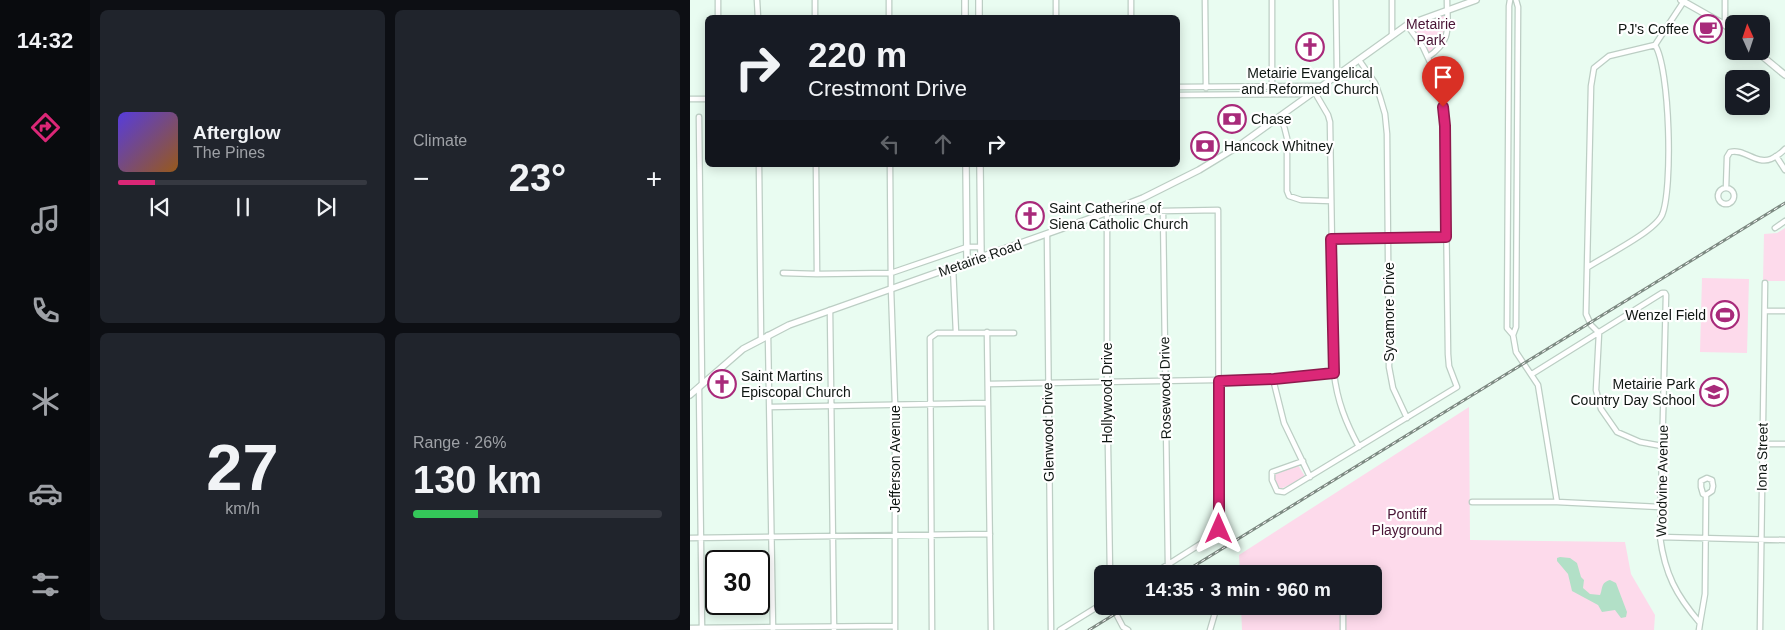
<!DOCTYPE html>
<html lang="en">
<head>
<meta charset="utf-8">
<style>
  :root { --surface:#171b24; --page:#20242c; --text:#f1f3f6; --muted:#9ea1a6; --line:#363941; --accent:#db2777 }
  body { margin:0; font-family:Arial,sans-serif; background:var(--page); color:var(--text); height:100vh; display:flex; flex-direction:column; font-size:19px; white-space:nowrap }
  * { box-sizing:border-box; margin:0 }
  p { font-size:16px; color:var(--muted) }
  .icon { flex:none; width:28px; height:28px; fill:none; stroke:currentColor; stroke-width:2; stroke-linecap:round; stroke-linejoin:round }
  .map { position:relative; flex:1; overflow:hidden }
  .details { display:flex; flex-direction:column; gap:10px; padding:10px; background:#0d0f14; width:600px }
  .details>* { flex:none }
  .hud { position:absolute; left:15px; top:15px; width:475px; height:152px; border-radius:8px; box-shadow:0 2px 12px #0003; background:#171b24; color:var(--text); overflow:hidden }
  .needle { width:32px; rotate:357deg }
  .tools { position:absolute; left:1035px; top:15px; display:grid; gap:10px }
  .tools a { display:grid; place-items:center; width:45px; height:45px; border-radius:8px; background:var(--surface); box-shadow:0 2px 12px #0003; font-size:25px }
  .speed { position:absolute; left:15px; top:550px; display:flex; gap:10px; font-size:25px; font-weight:700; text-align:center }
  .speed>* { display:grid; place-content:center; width:65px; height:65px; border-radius:50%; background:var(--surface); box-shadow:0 2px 12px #0003; line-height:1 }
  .speed .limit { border:2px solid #111; border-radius:8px; background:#fff; color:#111 }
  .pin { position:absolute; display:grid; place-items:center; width:42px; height:42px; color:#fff; margin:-51px -21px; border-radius:50% 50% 50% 0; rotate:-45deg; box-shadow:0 0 5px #0007 }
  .pin .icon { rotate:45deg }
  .me { position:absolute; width:55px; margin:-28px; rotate:0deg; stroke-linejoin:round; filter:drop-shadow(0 0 4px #0008) }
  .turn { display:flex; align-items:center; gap:18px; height:105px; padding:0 20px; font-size:22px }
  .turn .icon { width:65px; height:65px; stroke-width:2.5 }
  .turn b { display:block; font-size:35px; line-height:42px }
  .lanes { display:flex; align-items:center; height:48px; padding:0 20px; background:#0003; justify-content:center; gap:25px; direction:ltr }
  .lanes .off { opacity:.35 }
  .big { font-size:38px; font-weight:600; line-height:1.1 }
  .details .tile { flex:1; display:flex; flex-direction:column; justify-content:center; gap:8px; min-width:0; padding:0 18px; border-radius:8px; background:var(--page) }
  .details .dial { align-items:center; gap:0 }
  .dial b { font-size:65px; line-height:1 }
  .song { display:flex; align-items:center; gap:15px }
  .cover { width:60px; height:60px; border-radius:8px; background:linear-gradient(135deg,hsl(250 70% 55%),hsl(30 70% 35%)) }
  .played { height:5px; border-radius:2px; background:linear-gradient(90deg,var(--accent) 15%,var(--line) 15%) }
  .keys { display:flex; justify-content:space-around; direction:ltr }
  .heat { display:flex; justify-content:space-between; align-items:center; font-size:28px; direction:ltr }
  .charge { height:8px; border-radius:4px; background:linear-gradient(90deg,#34c759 26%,var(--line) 0) }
  .details .tiles { flex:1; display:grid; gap:10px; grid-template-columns:repeat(2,1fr) }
  .trip { position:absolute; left:404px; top:565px; width:288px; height:50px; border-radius:8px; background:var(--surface); box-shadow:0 2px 12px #0003; font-weight:600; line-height:50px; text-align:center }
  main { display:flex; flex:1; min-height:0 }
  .dock { display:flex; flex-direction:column; width:90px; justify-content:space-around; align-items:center; background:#090b0e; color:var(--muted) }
  .dock .icon { width:35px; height:35px }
  .dock .active { color:var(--accent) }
  .dock b { font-size:22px; color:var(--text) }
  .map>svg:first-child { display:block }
  .green { fill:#fddaeb }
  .water { fill:#b2e0c7 }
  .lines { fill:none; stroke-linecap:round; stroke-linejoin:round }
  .minor-casing { stroke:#bccec4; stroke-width:7 }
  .major-casing { stroke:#bccec4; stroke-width:8 }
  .minor { stroke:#fff; stroke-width:4.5 }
  .major { stroke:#fff; stroke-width:5.5 }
  .rail-casing { stroke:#7d8a82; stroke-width:3 }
  .rail { stroke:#fff; stroke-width:1; stroke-dasharray:4; stroke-linecap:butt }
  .route-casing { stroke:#8e194d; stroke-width:12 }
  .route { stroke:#db2777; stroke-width:9 }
  .labels { text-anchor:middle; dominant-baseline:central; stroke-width:4.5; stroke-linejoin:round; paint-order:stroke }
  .park-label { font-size:14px; fill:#481434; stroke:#fff }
  .poi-label { font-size:14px; fill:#0f1612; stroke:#fff; text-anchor:start }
  .street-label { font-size:14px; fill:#0f1612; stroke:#fff }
</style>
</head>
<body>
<main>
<nav class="dock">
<b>14:32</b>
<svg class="icon active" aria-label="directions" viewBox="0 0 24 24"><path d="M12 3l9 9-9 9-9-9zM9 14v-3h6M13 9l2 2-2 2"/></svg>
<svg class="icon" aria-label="music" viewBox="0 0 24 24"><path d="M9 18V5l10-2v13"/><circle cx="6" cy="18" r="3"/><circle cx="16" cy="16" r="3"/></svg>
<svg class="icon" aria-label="phone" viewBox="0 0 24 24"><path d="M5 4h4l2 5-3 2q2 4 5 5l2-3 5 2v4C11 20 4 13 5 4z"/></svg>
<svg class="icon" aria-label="climate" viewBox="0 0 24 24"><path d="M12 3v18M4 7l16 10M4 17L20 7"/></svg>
<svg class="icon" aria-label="car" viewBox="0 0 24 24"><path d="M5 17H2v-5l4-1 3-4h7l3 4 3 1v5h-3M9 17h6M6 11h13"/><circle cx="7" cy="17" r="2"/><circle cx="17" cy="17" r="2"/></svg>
<svg class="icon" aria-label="filters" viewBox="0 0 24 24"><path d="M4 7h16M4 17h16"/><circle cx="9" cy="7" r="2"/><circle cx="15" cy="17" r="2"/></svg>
</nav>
<section class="details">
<div class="tiles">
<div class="tile">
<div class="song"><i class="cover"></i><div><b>Afterglow</b><p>The Pines</p></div></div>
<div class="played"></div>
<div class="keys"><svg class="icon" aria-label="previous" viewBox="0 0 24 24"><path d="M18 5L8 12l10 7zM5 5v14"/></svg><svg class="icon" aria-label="pause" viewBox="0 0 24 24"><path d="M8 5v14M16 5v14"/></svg><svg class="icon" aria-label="next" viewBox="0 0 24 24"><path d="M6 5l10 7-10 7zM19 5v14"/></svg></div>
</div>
<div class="tile"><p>Climate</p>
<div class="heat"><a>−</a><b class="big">23°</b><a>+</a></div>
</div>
<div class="tile dial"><b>27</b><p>km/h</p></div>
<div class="tile"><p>Range · 26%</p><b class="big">130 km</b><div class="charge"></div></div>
</div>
</section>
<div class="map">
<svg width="1095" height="630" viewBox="0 0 1095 630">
  <rect width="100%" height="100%" fill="#e9fcf1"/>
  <path class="green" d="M757 9 756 36 738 57 717 25Z
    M1095 228V281H1073L1074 234 1087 233Z
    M1012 278 1059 279 1057 353 1010 352Z
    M779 407 780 540 935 542 941 574 965 615 964 630H552L551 606H682V574H550L549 555Z
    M608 465 616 478 590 489 583 479 584 475Z"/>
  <path class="water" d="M870 557 880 558 887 563 891 577 894 580 893 588 900 594 910 595C913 589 910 583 920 580L926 583 937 612 936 617 931 618 925 610 912 612 908 605 882 591 878 574 867 561V558Z"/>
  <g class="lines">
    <defs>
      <path id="minor" d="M28 0V18
        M67 0 68 18
        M125 0V18
        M199 0V18
        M366 0V18
        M441 0V18
        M515 0 516 88
        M582 0V88
        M646 0 647 74
        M702 0V35
        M820 0 819 6 817 328 823 335 826 327 828 7 826 0
        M1035 0V25
        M965 45 919 56 904 68 901 86 896 314 901 325 909 333 906 390 911 409 927 432 950 442 972 446
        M965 45 994 1
        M738 57C763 40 757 27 757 0
        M669 60 685 83 690 97 695 114 697 134 699 367 703 388 717 418
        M488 87 630 86
        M624 91 638 115 640 122 644 373C647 401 656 423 669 447
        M488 95 619 94
        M0 99H18
        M9 117 12 384
        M588 118 594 126 597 138V191L599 196 611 200 641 201
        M1086 156 1095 170
        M69 165 71 338
        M126 165 127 274
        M200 165 201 289 205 404V630
        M1028 196a8 8 0 1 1 16 0a8 8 0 1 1-16 0Z
        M1036 188 1037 157 1040 152C1054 148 1066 165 1081 159 1086 157 1091 153 1095 149
        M473 211 478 565
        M1085 228 1095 221
        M357 234 361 630
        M641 239 757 237
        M898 267C915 256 964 232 972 215 983 190 980 68 965 45
        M263 268 266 333
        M93 273 127 274 201 273 277 247H291
        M140 310 144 630
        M1075 311H1095
        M297 332 301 630
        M78 335 83 630
        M823 335 826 352 848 385 867 502
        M842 374 972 293H975L976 295 970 537C975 574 986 595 1010 623L1009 630
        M583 379 594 423 620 477
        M298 384 583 379 644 373
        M9 387 12 630
        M80 407 298 403
        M1073 444H1095
        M613 461 582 472V480L587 491 594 492 767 387 759 366 758 354 755 126 750 88 745 73 733 47 717 25
        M782 502H867L970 507
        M970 537 1095 540
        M0 538 300 534
        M420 574 417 382V212L528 210 529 529 523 536 463 574
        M652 574V570L683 569
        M422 606 433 627 438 630
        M653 606V630
        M1010 623 1015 594 1016 495 1013 494 1011 487V481L1017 478 1022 480 1023 486 1022 491 1016 495
        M0 628 205 626
        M242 630 240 338 247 333H324
        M370 630 412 604
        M520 630 527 606
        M1070 630 1075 283"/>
      <path id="major" d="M275 0V18
        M289 0V18
        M991 0 1035 25 1044 33
        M1066 51 1095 75
        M276 165 277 263
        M290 165 291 258
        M0 395 53 349 99 325 407 216 453 198 509 170 550 145 717 25 786 0"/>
    </defs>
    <use href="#minor" class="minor-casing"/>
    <use href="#major" class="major-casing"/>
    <use href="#minor" class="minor"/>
    <use href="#major" class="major"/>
    <defs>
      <path id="rail" d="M491 574 1095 203
        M399 630 438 606"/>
    </defs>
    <use href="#rail" class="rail-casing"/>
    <use href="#rail" class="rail"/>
  </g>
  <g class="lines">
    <defs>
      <path id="route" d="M529 529V381L584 379 644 373 641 239 756 237 755 126 753 107"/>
    </defs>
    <use href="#route" class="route-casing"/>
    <use href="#route" class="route"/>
  </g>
  <defs>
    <symbol id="cafe-ring" viewBox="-11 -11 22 22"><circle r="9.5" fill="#fff" stroke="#a82a7a" stroke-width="1.5"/><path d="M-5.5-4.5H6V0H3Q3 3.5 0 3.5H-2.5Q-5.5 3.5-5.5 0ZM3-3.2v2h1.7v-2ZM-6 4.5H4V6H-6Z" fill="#a82a7a"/></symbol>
    <symbol id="church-ring" viewBox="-11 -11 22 22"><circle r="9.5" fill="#fff" stroke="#a82a7a" stroke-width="1.5"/><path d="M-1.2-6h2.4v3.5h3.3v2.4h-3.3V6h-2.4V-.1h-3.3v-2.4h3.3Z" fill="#a82a7a"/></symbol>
    <symbol id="bank-ring" viewBox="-11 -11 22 22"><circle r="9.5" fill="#fff" stroke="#a82a7a" stroke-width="1.5"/><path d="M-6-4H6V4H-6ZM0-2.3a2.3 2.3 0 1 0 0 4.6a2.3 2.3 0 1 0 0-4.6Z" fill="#a82a7a"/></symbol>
    <symbol id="stadium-ring" viewBox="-11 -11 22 22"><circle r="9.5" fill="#fff" stroke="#a82a7a" stroke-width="1.5"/><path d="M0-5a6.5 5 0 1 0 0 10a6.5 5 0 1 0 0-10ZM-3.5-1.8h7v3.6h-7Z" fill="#a82a7a"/></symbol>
    <symbol id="school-ring" viewBox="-11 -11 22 22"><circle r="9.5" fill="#fff" stroke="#a82a7a" stroke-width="1.5"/><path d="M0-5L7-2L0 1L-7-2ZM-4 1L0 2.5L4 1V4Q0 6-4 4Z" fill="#a82a7a"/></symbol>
  </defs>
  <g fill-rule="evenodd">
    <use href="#cafe-ring" x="1002" y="13" width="32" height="32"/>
    <use href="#church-ring" x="604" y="31" width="32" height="32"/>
    <use href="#bank-ring" x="526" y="103" width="32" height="32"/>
    <use href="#bank-ring" x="499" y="130" width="32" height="32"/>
    <use href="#church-ring" x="324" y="200" width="32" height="32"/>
    <use href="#stadium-ring" x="1019" y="299" width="32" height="32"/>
    <use href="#church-ring" x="16" y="368" width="32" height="32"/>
    <use href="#school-ring" x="1008" y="376" width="32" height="32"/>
  </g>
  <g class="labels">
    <g class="park-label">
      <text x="741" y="24">Metairie<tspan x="741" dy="16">Park</tspan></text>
      <text x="717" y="514">Pontiff<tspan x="717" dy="16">Playground</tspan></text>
    </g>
    <g class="poi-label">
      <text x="999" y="29" text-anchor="end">PJ's Coffee</text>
      <text x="620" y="73" text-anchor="middle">Metairie Evangelical<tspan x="620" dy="16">and Reformed Church</tspan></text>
      <text x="561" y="119">Chase</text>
      <text x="534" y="146">Hancock Whitney</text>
      <text x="359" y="208">Saint Catherine of<tspan x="359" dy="16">Siena Catholic Church</tspan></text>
      <text x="1016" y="315" text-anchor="end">Wenzel Field</text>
      <text x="51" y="376">Saint Martins<tspan x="51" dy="16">Episcopal Church</tspan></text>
      <text x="1005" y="384" text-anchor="end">Metairie Park<tspan x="1005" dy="16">Country Day School</tspan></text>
    </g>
    <g class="street-label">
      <text transform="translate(290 258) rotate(-19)">Metairie Road</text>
      <text transform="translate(699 312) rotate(-90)">Sycamore Drive</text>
      <text transform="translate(475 388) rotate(-91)">Rosewood Drive</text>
      <text transform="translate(417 393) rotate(-90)">Hollywood Drive</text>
      <text transform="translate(358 432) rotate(-91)">Glenwood Drive</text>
      <text transform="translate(1072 457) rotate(-89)">Iona Street</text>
      <text transform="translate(205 459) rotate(-90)">Jefferson Avenue</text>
      <text transform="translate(972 481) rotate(-89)">Woodvine Avenue</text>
    </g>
  </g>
</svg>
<div class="tools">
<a><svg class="needle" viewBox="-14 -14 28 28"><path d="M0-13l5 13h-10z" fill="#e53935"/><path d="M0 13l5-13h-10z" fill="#9ea1a6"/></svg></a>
<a><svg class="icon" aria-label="layers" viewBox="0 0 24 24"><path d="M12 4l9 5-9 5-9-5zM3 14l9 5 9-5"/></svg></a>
</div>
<div class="speed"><div class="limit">30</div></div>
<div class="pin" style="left:753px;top:107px;background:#d93025"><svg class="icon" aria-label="arrive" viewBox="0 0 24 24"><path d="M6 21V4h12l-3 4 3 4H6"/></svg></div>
<svg class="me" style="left:529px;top:529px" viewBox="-20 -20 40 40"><path d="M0-17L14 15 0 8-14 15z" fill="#db2777" stroke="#fff" stroke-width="4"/></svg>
<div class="trip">14:35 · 3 min · 960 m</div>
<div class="hud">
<div class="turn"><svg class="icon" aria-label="right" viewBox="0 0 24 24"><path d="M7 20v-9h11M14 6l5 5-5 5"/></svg><div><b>220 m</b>Crestmont Drive</div></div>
<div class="lanes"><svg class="icon off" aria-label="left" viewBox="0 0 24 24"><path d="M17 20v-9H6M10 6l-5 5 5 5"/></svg><svg class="icon off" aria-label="ahead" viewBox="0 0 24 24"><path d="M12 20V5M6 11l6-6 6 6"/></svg><svg class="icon" aria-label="right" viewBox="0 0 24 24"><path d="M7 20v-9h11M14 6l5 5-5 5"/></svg></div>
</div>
</div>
</main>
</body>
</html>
